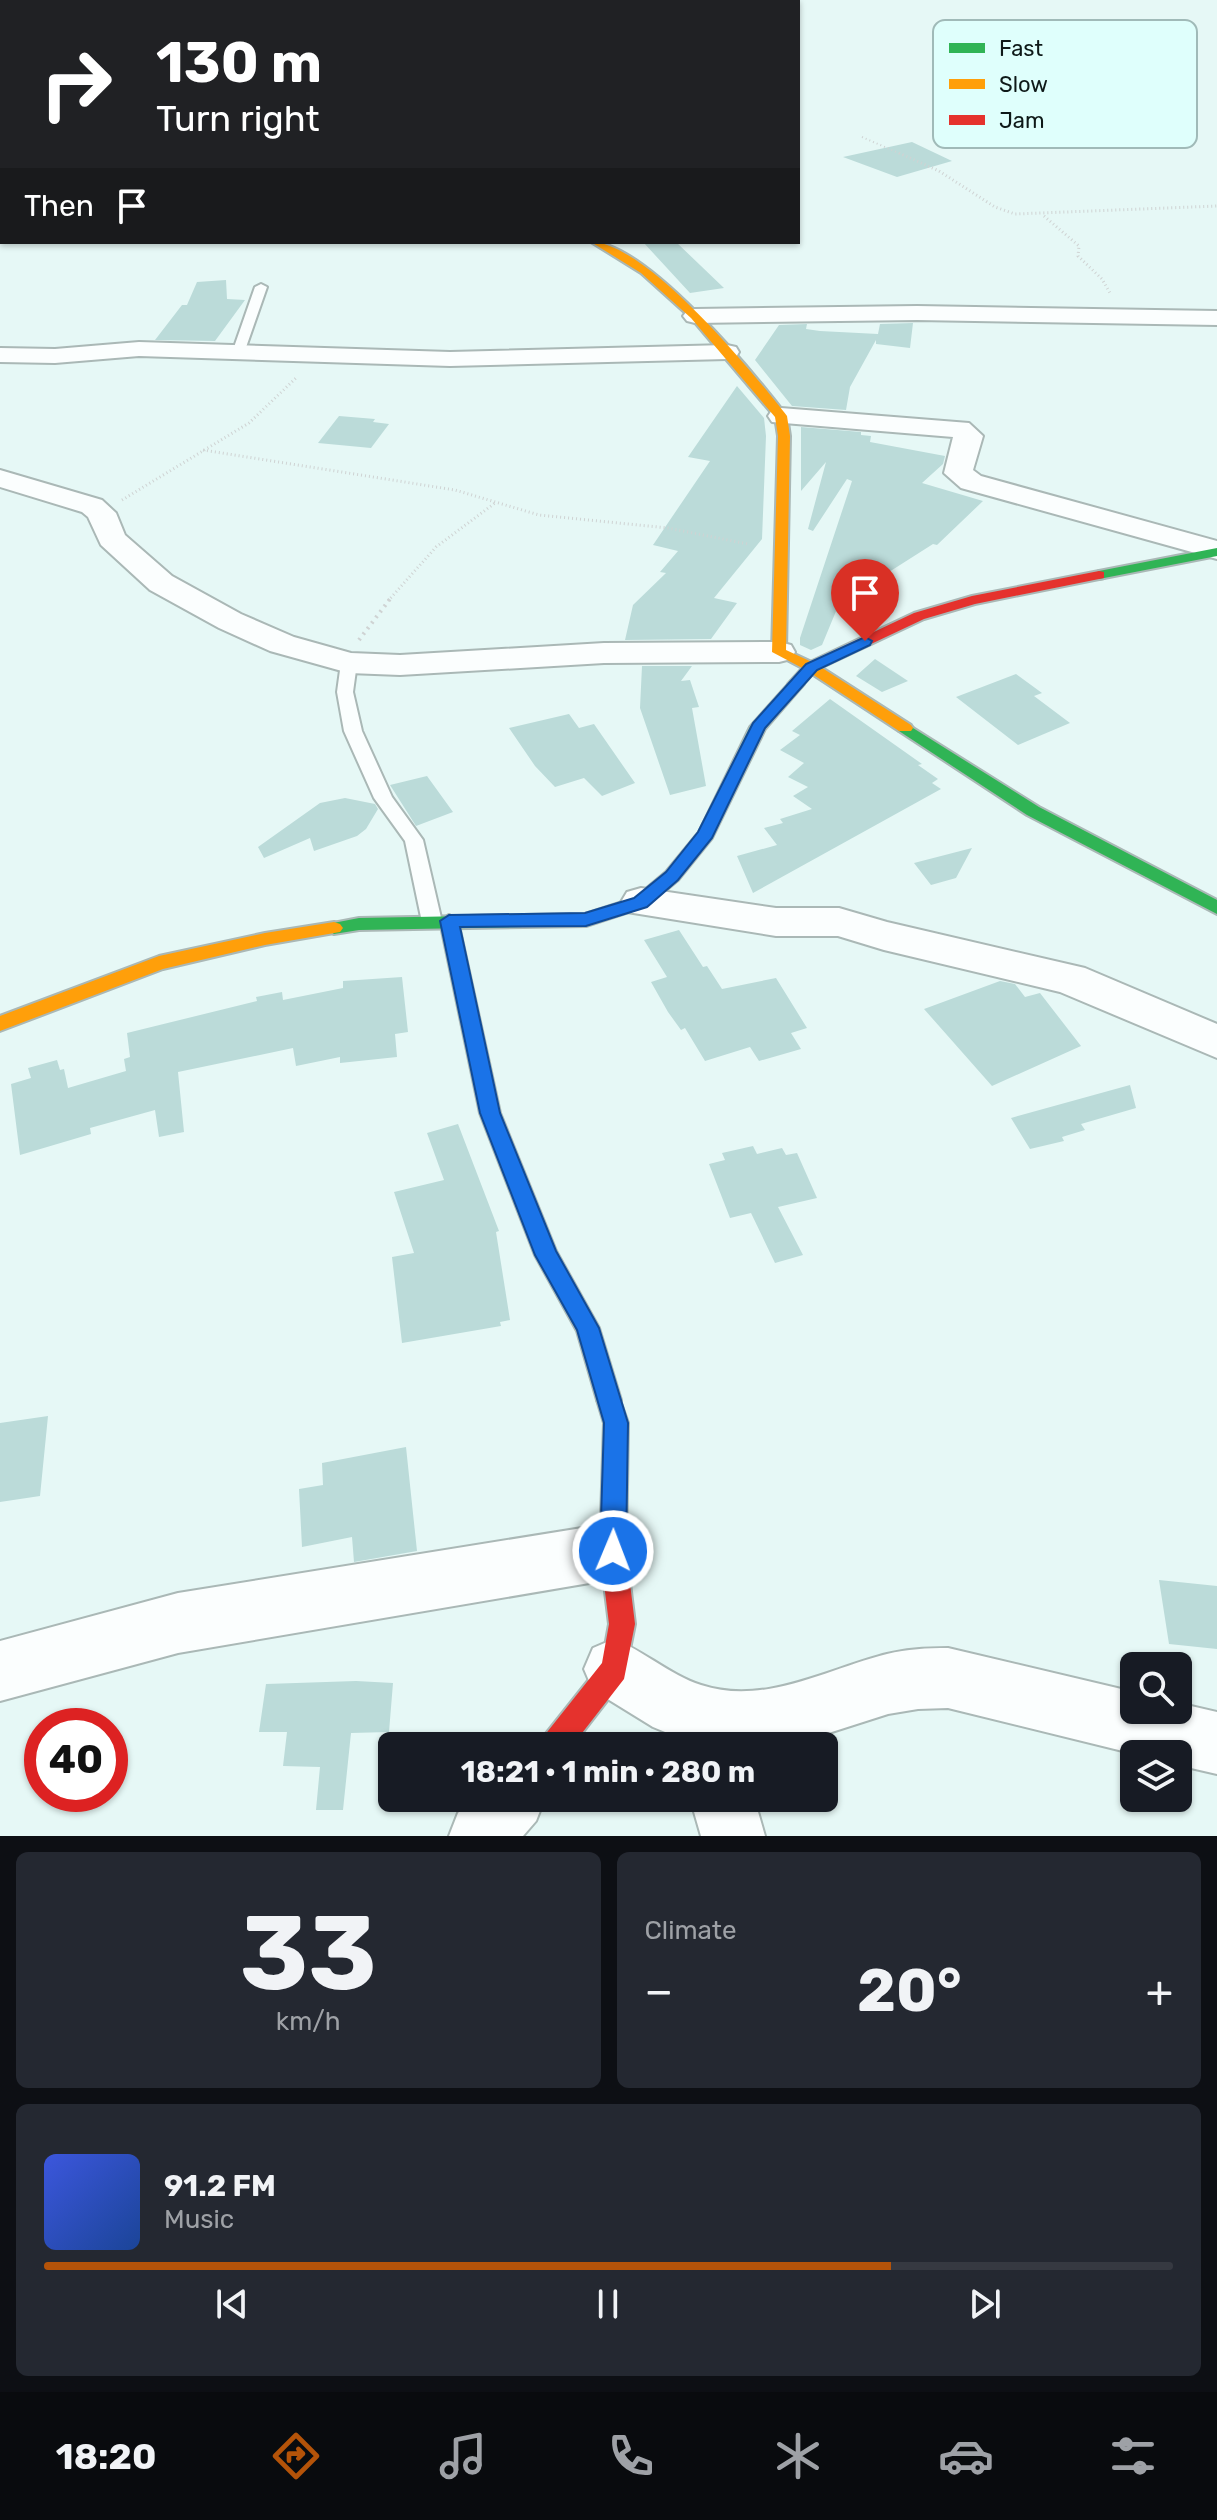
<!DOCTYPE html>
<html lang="en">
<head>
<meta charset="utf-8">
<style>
  :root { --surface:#171b24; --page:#242831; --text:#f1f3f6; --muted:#9ea1a6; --line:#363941; --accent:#b45309 }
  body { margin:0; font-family:Rubik,sans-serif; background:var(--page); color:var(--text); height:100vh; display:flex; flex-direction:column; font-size:30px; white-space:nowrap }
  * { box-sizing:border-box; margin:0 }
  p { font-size:26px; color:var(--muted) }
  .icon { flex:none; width:44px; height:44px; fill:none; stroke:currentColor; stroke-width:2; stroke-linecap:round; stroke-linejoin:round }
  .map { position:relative; height:1836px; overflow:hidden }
  .panel { display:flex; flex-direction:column; gap:16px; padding:16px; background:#0d0f14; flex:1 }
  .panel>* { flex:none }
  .top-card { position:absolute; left:0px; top:0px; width:800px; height:244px; box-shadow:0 2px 6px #0004; background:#202124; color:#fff; overflow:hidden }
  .tools { position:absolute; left:1120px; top:1652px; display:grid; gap:16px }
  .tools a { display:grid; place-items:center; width:72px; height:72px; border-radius:12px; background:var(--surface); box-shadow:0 2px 6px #0004; font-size:40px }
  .speed { position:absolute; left:24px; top:1708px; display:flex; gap:16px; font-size:40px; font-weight:700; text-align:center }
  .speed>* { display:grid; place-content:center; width:104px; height:104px; border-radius:50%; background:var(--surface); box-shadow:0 2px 6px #0004; line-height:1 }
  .speed .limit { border:12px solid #d22; background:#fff; color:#111 }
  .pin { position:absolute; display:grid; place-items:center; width:68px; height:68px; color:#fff; margin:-82px -34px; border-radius:50% 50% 50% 0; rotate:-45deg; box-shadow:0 0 8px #0007 }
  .pin .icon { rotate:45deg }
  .me { position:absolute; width:88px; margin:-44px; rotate:1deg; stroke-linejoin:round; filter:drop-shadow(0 0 6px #0008) }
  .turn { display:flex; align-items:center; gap:28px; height:168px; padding:0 24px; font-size:36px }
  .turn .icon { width:104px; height:104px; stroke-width:2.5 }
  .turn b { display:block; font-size:56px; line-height:68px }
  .then { display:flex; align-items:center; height:76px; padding:0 24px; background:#0003; gap:16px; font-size:30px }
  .big { font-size:60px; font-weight:700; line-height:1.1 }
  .panel .widget { flex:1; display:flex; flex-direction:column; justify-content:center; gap:12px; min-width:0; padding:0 28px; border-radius:12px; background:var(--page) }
  .panel .dial { align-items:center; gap:0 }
  .dial b { font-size:104px; line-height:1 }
  .song { display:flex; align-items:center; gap:24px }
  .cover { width:96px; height:96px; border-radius:12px; background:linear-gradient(135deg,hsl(230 70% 55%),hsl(220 70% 35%)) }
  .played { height:8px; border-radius:4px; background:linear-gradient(90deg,var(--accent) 75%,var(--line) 75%) }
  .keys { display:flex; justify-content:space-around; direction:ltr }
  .heat { display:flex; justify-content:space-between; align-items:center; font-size:44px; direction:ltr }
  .panel .tiles { flex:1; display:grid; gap:16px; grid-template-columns:1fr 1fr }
  .widget:last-child { grid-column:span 2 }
  .trip { position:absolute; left:378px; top:1732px; width:460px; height:80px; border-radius:12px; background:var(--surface); box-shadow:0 2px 6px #0004; font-weight:700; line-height:80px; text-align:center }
  .tabs { display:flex; height:128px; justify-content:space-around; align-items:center; background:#090b0e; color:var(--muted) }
  .tabs .icon { width:56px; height:56px }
  .tabs .active { color:var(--accent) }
  .tabs b { font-size:36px; color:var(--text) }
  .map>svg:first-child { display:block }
  .building { fill:#bbdbd9 }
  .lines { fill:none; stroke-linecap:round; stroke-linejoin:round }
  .lane-casing { stroke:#aab8b6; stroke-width:4 }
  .street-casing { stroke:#aab8b6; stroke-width:4 }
  .fast-casing { stroke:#aab8b6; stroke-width:4 }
  .slow-casing { stroke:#aab8b6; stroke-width:4 }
  .jam-casing { stroke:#aab8b6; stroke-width:4 }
  .path-far2 { stroke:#cfd3d3; stroke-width:2; stroke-dasharray:1 3; stroke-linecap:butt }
  .path-far1 { stroke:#cfd3d3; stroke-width:3; stroke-dasharray:1 3; stroke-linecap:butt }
  .path { stroke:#cfd3d3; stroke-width:4; stroke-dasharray:2 5; stroke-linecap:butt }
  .lane { fill:#fbfefe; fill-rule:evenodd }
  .street { fill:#fbfefe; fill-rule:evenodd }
  .fast { fill:#30b455; fill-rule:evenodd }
  .slow { fill:#ff9f0a; fill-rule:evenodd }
  .jam { fill:#e5322d; fill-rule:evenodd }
  .route { fill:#1a73e8; stroke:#114b97; stroke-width:2 }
  .key { fill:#dffffc; stroke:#a0bab8; stroke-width:2 }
  .key-label { font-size:22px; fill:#0e1918 }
</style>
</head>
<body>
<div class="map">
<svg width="1217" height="1836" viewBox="0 0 1217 1836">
  <rect width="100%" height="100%" fill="#e6f8f6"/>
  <path class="building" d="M912 142 952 161 897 177 843 157Z
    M643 242H676L724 288 690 293Z
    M226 280 227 299 245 300 215 341 155 340 182 305H187L197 282Z
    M913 323 910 348 876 344V340L850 387 846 410 792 406 755 360 779 325 807 324 806 329 820 331 878 334 880 324Z
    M737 386 764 418 766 436 762 539 714 598 737 603 711 639 625 640 633 605 666 573 660 572 678 551 653 545 710 461 688 457Z
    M339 416 375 419 373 422 389 424 371 448 318 443Z
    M801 427 861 432V435L871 436 870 442 945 456 943 464 922 483 983 501 937 545 933 544 867 586 863 594H860L856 607 839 604 822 645 811 650 800 645V638L852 481 847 479 813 531 808 529 826 462 801 491Z
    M875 659 908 681 882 692 856 676Z
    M642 666H692L681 681 690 680 699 707 692 708 706 786 670 795 640 708Z
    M1016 674 1042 693 1034 696 1070 723 1018 745 956 697Z
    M830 699 922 764 918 765 938 779 932 783 941 789 753 893 737 856 777 845 764 828 783 823 780 819 812 809 793 796 808 787 788 777 804 763 780 750 800 735 792 731Z
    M569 714 579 728 594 724 635 783 602 796 584 778 555 787 535 766 509 728Z
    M427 776 453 812 416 826 390 785Z
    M345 798 375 804 378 809 366 829 357 836 314 851 310 838 264 858 258 847 320 803Z
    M972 848 956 878 931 885 914 863Z
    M679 930 703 967 707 966 722 989 776 978 807 1028 791 1033 801 1049 759 1061 750 1047 705 1061 685 1028 681 1030 668 1012 651 982 667 977 644 940Z
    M402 977 408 1032 395 1034 397 1057 340 1063V1057L296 1066 293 1048 178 1072 184 1132 159 1137 155 1110 90 1128 91 1134 20 1155 11 1084 31 1078 28 1068 57 1060 60 1070 64 1069 68 1088 126 1071 124 1059 130 1057 127 1033 257 1001 256 997 282 992 283 1000 343 988V981Z
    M1000 981 1015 984 1025 997 1040 993 1081 1046 992 1086 924 1009Z
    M1130 1085 1136 1108 1081 1124 1085 1130 1062 1137 1064 1141 1030 1149 1011 1118Z
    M458 1124 499 1231 496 1232 510 1320 500 1322 501 1326 402 1343 392 1257 414 1253 394 1192 444 1180 427 1133Z
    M753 1146 757 1154 782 1148 786 1155 797 1153 817 1198 778 1207 803 1255 775 1263 751 1213 730 1218 709 1164 725 1160 722 1153Z
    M48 1416 40 1496 0 1502V1423Z
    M406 1447 417 1551 354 1562 352 1537 302 1547 299 1489 323 1485 322 1463Z
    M1159 1580 1217 1586V1649L1169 1644Z
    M356 1681 393 1683 389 1732 351 1733 343 1810H316L320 1767 283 1766 287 1732H259L266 1684Z"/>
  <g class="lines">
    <defs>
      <path id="lane" d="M261 284 267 287 244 353 234 356 232 353 255 287Z
        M349 658 357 663 353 692 362 731 392 797 423 840 442 922 439 927H425L422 922 405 841 374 798 344 731 337 692 341 663Z"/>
      <path id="street" d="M0 93H2V103H0Z
        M0 143H2V155H0Z
        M917 306 1217 311V325L917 320 695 323 687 321 683 316 687 311 695 309Z
        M139 342 450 352 727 345 736 347 739 352 736 357 727 359 450 366 139 356 55 363 0 362V348L55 349Z
        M781 408 969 423 983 436 973 470 981 476 1217 541V559L961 488 944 473 953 437 772 422 768 416 772 410Z
        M0 470 102 500 116 513 125 535 172 576 241 614 294 637 351 653 400 655 604 643 779 642 791 645 795 652 791 659 779 662 604 663 400 675 349 673 270 651 219 628 150 590 101 545 88 517 82 512 0 487Z
        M641 888 776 908H839L887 922 1085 968 1217 1024V1058L1060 992 884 950 838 936H776L627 912 621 902 627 892Z
        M613 1523 633 1531 642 1551 633 1571 613 1579 178 1653 0 1701V1641L178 1593Z
        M614 1639C644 1651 670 1675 701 1685 764 1706 827 1669 887 1654 907 1649 927 1648 948 1648L1134 1692V1710H1178V1703L1217 1712V1774L1178 1765V1754H1135L948 1708 918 1709 888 1714 788 1746H699L653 1727 593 1690 584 1669 593 1648Z
        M471 1798H545L536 1821 523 1836H449L458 1813Z
        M690 1798H754L765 1836H701Z"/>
      <path id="fast" d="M1217 548V556L1099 579 1092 575 1099 571Z
        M796 679 804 684 765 729 712 838 678 880 647 906 586 926 359 930 334 934 325 928 328 924 359 918 585 914 635 898 666 872 699 832 750 727 791 681Z
        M905 723 1039 807 1217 900V914L1027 815 899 731 897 728 899 725Z"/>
      <path id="slow" d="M591 242C646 242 753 372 787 416L790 436 786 650 816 664 911 725 913 728 911 731H899L806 670 772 652 778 436 775 417 691 318 641 273Z
        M449 915 458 921 500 1113 556 1251 599 1328 621 1400 617 1408 609 1411 601 1408 597 1400 577 1331 535 1255 480 1113 440 921Z
        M334 922 340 924 343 928 340 932 265 945 163 969 0 1031V1016L159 956 265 933Z"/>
      <path id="jam" d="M1099 571 1104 572V578L975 604 924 619 816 670 801 687 796 689 788 684 806 664 914 613 972 596Z
        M609 1389 617 1392 628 1423 626 1551 635 1624 624 1679 572 1746H540L544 1736 602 1663 609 1624 600 1551 604 1423 597 1400 601 1392Z"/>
    </defs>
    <use href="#lane" class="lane-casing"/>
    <use href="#street" class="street-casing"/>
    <use href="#fast" class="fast-casing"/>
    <use href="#slow" class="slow-casing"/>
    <use href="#jam" class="jam-casing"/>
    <path class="path-far2" d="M862 137 903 155"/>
    <path class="path-far1" d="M899 153 939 171 995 207 1015 214 1217 206
      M1044 216 1079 246 1078 256 1102 279 1110 293
      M203 450 455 490 539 515 668 528 748 544
      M122 500 249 423 296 378
      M388 601 436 547 495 503"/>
    <path class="path" d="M359 640 390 599"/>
    <use href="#lane" class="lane"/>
    <use href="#street" class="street"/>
    <use href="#fast" class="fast"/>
    <use href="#slow" class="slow"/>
    <use href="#jam" class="jam"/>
  </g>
  <path class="route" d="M865 637 872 641 870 645 817 670 765 728 712 838 678 880 647 907 586 926 460 927 500 1113 556 1251 599 1328 628 1423 626 1551 622 1561 613 1564 604 1561 600 1551 604 1423 577 1330 535 1255 480 1113 440 921 449 915 585 913 634 898 666 872 698 832 753 723 806 664Z"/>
  <rect x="933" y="20" width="264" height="128" rx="12" class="key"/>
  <rect x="949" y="43" width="36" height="10" fill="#30b455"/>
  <rect x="949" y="79" width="36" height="10" fill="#ff9f0a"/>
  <rect x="949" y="115" width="36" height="10" fill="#e5322d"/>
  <g class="key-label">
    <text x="999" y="56">Fast</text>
    <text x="999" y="92">Slow</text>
    <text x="999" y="128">Jam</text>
  </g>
</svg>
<div class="tools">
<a><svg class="icon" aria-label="search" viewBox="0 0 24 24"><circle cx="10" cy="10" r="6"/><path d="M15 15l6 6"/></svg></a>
<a><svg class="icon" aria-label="layers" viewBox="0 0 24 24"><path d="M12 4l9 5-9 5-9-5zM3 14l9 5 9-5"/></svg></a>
</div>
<div class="speed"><div class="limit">40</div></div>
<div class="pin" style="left:865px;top:641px;background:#d93025"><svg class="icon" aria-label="arrive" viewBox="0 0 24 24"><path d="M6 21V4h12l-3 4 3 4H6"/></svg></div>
<svg class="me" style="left:613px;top:1551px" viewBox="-20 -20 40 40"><circle r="17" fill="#1a73e8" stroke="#fff" stroke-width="3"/><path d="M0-11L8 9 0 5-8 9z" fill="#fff"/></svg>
<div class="trip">18:21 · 1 min · 280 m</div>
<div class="top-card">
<div class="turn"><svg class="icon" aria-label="right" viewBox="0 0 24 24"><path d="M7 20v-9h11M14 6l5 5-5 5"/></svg><div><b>130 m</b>Turn right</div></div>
<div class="then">Then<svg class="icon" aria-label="arrive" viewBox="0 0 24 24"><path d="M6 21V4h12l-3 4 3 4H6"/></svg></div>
</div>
</div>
<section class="panel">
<div class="tiles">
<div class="widget dial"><b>33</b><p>km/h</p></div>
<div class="widget"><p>Climate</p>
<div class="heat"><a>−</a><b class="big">20°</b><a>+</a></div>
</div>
<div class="widget">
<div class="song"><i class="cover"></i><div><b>91.2 FM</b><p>Music</p></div></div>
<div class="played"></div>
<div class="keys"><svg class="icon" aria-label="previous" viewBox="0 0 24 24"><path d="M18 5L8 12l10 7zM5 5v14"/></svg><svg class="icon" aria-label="pause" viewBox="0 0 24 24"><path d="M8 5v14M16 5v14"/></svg><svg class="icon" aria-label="next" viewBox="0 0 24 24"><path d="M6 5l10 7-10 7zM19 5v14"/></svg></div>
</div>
</div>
</section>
<nav class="tabs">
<b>18:20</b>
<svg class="icon active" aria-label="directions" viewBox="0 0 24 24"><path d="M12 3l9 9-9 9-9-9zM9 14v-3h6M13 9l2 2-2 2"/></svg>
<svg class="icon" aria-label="music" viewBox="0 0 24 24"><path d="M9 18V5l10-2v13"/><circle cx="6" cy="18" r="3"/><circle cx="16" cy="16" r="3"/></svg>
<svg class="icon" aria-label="phone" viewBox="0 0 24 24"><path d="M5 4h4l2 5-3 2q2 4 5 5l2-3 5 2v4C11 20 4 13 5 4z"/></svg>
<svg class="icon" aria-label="climate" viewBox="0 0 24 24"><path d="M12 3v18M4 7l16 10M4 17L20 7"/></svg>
<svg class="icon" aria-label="car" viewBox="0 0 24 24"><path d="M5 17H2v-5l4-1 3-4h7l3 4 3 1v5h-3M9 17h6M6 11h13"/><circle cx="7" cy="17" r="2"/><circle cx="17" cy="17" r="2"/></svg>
<svg class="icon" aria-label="filters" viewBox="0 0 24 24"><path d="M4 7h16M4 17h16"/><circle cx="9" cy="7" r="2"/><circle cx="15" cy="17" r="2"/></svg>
</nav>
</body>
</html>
